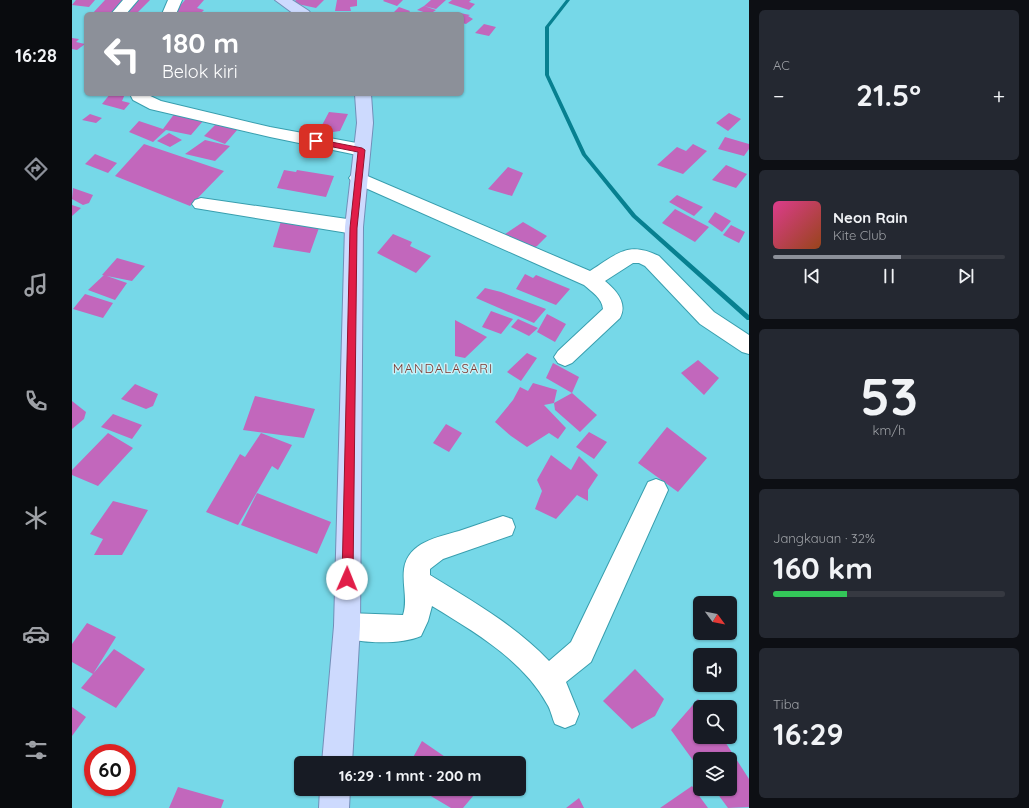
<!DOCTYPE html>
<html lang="id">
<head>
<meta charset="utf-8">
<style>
  :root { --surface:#171b24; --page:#242831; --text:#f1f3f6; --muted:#9ea1a6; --line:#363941; --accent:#8c9099 }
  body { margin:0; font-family:Quicksand,sans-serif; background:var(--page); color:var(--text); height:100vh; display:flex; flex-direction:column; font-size:15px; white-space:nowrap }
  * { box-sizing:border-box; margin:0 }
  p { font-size:13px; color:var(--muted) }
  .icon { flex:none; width:22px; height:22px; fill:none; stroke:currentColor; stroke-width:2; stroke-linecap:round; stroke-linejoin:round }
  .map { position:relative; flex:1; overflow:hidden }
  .side { display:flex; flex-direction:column; gap:10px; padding:10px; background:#0d0f14; width:280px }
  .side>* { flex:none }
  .guide { position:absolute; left:12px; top:12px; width:380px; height:84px; border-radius:6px; box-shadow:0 1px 3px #0004; background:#8c9099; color:#fff; overflow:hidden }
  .needle { width:26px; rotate:122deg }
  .fabs { position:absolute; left:621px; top:596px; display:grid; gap:8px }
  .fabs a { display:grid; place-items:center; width:44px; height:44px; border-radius:6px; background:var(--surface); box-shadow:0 1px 3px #0004; font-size:20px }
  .speed { position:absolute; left:12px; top:744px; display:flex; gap:8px; font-size:20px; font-weight:700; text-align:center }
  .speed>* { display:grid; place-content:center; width:52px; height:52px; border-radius:50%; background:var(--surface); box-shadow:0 1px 3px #0004; line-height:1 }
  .speed .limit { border:6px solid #d22; background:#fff; color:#111 }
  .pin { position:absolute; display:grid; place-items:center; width:34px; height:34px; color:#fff; margin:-17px; border-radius:8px; box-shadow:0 2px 6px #0006 }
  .me { position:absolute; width:44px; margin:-22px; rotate:1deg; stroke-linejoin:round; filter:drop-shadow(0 0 3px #0008) }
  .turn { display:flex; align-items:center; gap:14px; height:84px; padding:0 12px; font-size:18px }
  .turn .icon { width:52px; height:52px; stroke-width:2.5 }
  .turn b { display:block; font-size:28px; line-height:34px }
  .big { font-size:30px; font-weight:700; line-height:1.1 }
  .side .tile { flex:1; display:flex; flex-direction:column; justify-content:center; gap:6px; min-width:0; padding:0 14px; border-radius:6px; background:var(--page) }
  .side .dial { align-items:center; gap:0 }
  .dial b { font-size:52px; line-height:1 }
  .song { display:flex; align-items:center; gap:12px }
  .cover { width:48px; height:48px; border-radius:6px; background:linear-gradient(135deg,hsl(330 70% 55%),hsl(20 70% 35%)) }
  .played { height:4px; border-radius:2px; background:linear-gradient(90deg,var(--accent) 55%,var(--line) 55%) }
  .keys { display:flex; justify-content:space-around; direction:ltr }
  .heat { display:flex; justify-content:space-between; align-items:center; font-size:22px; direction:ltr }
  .charge { height:6px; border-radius:3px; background:linear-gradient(90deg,#34c759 32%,var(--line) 0) }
  .trip { position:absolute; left:222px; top:756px; width:232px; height:40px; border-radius:6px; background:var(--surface); box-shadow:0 1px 3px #0004; font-weight:700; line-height:40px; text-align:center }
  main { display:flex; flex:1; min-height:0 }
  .dock { display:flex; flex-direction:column; width:72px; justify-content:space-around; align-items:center; background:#090b0e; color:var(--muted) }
  .dock .icon { width:28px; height:28px }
  .dock .on { color:var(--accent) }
  .dock b { font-size:18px; color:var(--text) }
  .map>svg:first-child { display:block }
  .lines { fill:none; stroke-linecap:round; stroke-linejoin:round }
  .stream { fill:#078090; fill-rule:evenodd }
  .building { fill:#c267bc }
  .minor-casing { stroke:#389eae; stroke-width:2 }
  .major-casing { stroke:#728fb8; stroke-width:2 }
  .minor { fill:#fff; fill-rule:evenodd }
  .major { fill:#cddafe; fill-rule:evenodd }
  .route { fill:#e11d48; stroke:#92132f }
  .labels { text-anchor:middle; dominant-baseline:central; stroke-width:3; stroke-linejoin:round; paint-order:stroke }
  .quarter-label { font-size:13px; letter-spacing:1px; fill:#80392f; stroke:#c4f1f9 }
</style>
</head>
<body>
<main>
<nav class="dock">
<b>16:28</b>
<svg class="icon on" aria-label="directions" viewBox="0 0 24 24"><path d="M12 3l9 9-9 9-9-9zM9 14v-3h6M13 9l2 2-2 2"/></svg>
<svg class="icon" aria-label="music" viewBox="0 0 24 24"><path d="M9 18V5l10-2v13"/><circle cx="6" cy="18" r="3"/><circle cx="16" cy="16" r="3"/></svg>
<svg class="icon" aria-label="phone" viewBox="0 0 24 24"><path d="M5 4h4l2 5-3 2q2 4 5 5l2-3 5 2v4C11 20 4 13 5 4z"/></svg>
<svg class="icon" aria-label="climate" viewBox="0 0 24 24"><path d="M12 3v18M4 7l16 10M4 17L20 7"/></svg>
<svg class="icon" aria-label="car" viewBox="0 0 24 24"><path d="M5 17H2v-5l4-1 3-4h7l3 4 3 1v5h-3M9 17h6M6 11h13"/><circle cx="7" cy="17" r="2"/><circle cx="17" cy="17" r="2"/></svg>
<svg class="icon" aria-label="filters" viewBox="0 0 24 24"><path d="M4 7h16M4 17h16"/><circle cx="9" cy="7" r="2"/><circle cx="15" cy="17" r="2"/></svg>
</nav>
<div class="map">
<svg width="677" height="808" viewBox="0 0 677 808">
  <rect width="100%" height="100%" fill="#76d8e8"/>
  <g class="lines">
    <path class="stream" d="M494 0H498L477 27V75L514 154 564 215 677 315V320H675L560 217 510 155 473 75V27Z"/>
  </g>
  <path class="building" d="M4 0H23L17 7 0 5Z
    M33 0H51L40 14H20Z
    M64 0H78L66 12H53Z
    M113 0H132L125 8 132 10 128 14H101Z
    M224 0H252L244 8 221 3Z
    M265 0H285V6L278 7 279 11H263Z
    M312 0H331L325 6 311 1Z
    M359 0H374L364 9 352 6Z
    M380 0H399L397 2 403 4 397 10 376 3Z
    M352 6 364 10 358 14 345 10Z
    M327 7 338 11 336 14H320Z
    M383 12 398 15 396 16 401 19 394 24 390 23V14H380Z
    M412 24 424 27 417 36 403 33Z
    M0 38 7 39 4 42 13 44 5 50 0 49Z
    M38 94H53L50 101 58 103 52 110 30 104Z
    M257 112 276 114 268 131 261 132 249 127Z
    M103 113 131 121 119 135 94 130 81 142 57 132 67 121 91 129Z
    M657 113 669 119 656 131 644 123Z
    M18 114 30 118 24 123 10 120Z
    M147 121 166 129 153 144 132 136Z
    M97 133 110 140 98 147 85 141Z
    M653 137 677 144V149L672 156 646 149Z
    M133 140 158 146 143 161 113 154Z
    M72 144 152 171 118 206 43 176Z
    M621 144 635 151 611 174 585 165 605 147 614 151Z
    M23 154 45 163 36 173 13 164Z
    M654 165 675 174 664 188 640 180Z
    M436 167 451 173 440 196 416 189Z
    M212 170 224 172 225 170 262 176 254 197 205 188Z
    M1 188 21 195 17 203 11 205 0 199Z
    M605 195 631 207 622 216 597 202Z
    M0 205 9 208 0 216Z
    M603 209 637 227 623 242 590 223Z
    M643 212 659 221 650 232 636 222Z
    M210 218 248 225 238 253 201 247Z
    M451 222 475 236 465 246 455 252 430 236Z
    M659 225 673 232 667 243 651 235Z
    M321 234 340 242 338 246 359 256 344 273 305 253Z
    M45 258 73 266 60 281 30 275Z
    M453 274 461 278 464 275 498 289 484 305 444 289Z
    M32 275 55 283 43 300 16 290Z
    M413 288 429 292 474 309 462 323 404 298Z
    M13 294 41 303 31 318 1 309Z
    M419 311 441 319 429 334 410 327Z
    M475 314 494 324 483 342 465 332Z
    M446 319 466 328 457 336 439 327Z
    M383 320 415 337 393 358 383 356Z
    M455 353 465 358 449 381 435 372Z
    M626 360 647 378 632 395 609 373Z
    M481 363 507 377 500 393 474 378Z
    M461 383 485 390 482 403 472 405 494 428 486 439 477 433 455 447 439 436 423 422 441 400 448 387 456 391Z
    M63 384 86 394 81 406 74 409 49 399Z
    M500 393 525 415 508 432 483 410 482 403Z
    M183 396 243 409 232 438 171 430Z
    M0 401 14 412 12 419 0 429Z
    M41 414 70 425 60 439 29 427Z
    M374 424 390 433 377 452 361 443Z
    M595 427 635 458 606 492 566 463Z
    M517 432 535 442 522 459 504 447Z
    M36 433 61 448 26 486 0 475V470Z
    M189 433 220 445 206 470 200 466 166 525 134 512 168 454 173 457Z
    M479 455 499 470 507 456 526 475 516 490V501L505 495 484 519 463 509 470 491 465 480Z
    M185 493 259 522 245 554 169 525Z
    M41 501 76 510 50 555H22L31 539 18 534Z
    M15 623 44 637 21 674 0 662V644Z
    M42 649 73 669 44 708 9 688Z
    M563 669 592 699 583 716 560 729 531 701Z
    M626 699 631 707H628V737H650L677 779V807L656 808 642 789H658V759H628V770L599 730Z
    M0 707 14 717 0 736Z
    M350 741 382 763H338Z
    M620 786 636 808H588Z
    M106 787 152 800 149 808H97Z
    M347 789H407L391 808H379Z
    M507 798 512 808H494Z"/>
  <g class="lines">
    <defs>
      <path id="minor" d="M51 0H66L54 14H39Z
        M96 0H110L104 14H90Z
        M58 94H74L89 101 198 127 290 144 296 146 298 150 296 154 290 156 198 137 78 109 61 100Z
        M286 172 518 271C544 255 555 240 587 256L642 312 677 335V354L670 352 628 324 573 266 567 263H561L533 281C544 290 556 303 548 318L500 363 493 366 486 363 482 357 486 351 531 309C530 298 520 292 512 285L280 182 277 178 280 174Z
        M129 198 282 220 289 222 291 227 289 232 282 234 123 208 120 204 123 200Z
        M584 479 592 482 596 490 519 662 494 682 507 714 503 724 493 728 483 724C480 718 479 710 475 704 451 660 401 631 360 606L356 621 349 636C329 645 285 644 266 635L262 626 266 617 275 613 331 615C336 600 330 585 332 569 336 542 366 537 387 531 402 526 416 521 431 516L440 519 443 527 440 535 371 559 358 569V575C400 601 443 625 477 661L499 642 576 482Z"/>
      <path id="major" d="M203 0H220L237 11 239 14H222Z
        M283 94H299L301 123 291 227 288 626 280 763H250L262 626 273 227 285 123Z
        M248 789H278L277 808H247Z"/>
    </defs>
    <use href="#minor" class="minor-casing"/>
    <use href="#major" class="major-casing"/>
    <use href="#minor" class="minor"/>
    <use href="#major" class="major"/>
  </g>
  <path class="route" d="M244 139 290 148 293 150 285 228 281 579 279 583 275 585 272 583 270 579 278 228 286 152 241 143 240 141Z"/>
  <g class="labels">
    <g class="quarter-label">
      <text x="371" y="368">MANDALASARI</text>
    </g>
  </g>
</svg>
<div class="fabs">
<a><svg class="needle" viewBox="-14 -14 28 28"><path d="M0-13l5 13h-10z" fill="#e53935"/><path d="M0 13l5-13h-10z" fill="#9ea1a6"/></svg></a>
<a><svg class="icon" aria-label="sound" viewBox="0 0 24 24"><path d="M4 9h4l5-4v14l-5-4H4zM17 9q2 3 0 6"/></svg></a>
<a><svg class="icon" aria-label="search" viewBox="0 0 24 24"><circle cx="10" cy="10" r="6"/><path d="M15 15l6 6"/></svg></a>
<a><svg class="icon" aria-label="layers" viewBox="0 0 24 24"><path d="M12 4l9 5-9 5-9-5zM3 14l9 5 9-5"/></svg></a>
</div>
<div class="speed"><div class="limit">60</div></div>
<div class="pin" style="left:244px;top:141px;background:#d93025"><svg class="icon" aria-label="arrive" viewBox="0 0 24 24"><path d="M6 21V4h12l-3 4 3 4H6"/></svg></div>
<svg class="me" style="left:275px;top:579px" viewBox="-20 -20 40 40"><circle r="19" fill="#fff"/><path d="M0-13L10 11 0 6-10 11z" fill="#e11d48"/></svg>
<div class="trip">16:29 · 1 mnt · 200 m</div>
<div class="guide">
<div class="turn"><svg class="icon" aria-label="left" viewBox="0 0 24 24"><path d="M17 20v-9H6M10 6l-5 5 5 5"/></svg><div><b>180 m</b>Belok kiri</div></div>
</div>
</div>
<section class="side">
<div class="tile"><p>AC</p>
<div class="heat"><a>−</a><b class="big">21.5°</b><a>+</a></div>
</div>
<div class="tile">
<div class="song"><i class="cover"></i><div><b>Neon Rain</b><p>Kite Club</p></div></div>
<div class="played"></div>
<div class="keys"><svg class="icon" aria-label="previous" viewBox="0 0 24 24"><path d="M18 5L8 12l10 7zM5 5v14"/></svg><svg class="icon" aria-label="pause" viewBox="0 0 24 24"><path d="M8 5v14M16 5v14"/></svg><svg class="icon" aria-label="next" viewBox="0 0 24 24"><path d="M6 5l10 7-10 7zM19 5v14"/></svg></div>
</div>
<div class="tile dial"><b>53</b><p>km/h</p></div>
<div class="tile"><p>Jangkauan · 32%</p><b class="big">160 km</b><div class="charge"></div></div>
<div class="tile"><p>Tiba</p><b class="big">16:29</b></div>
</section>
</main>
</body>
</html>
